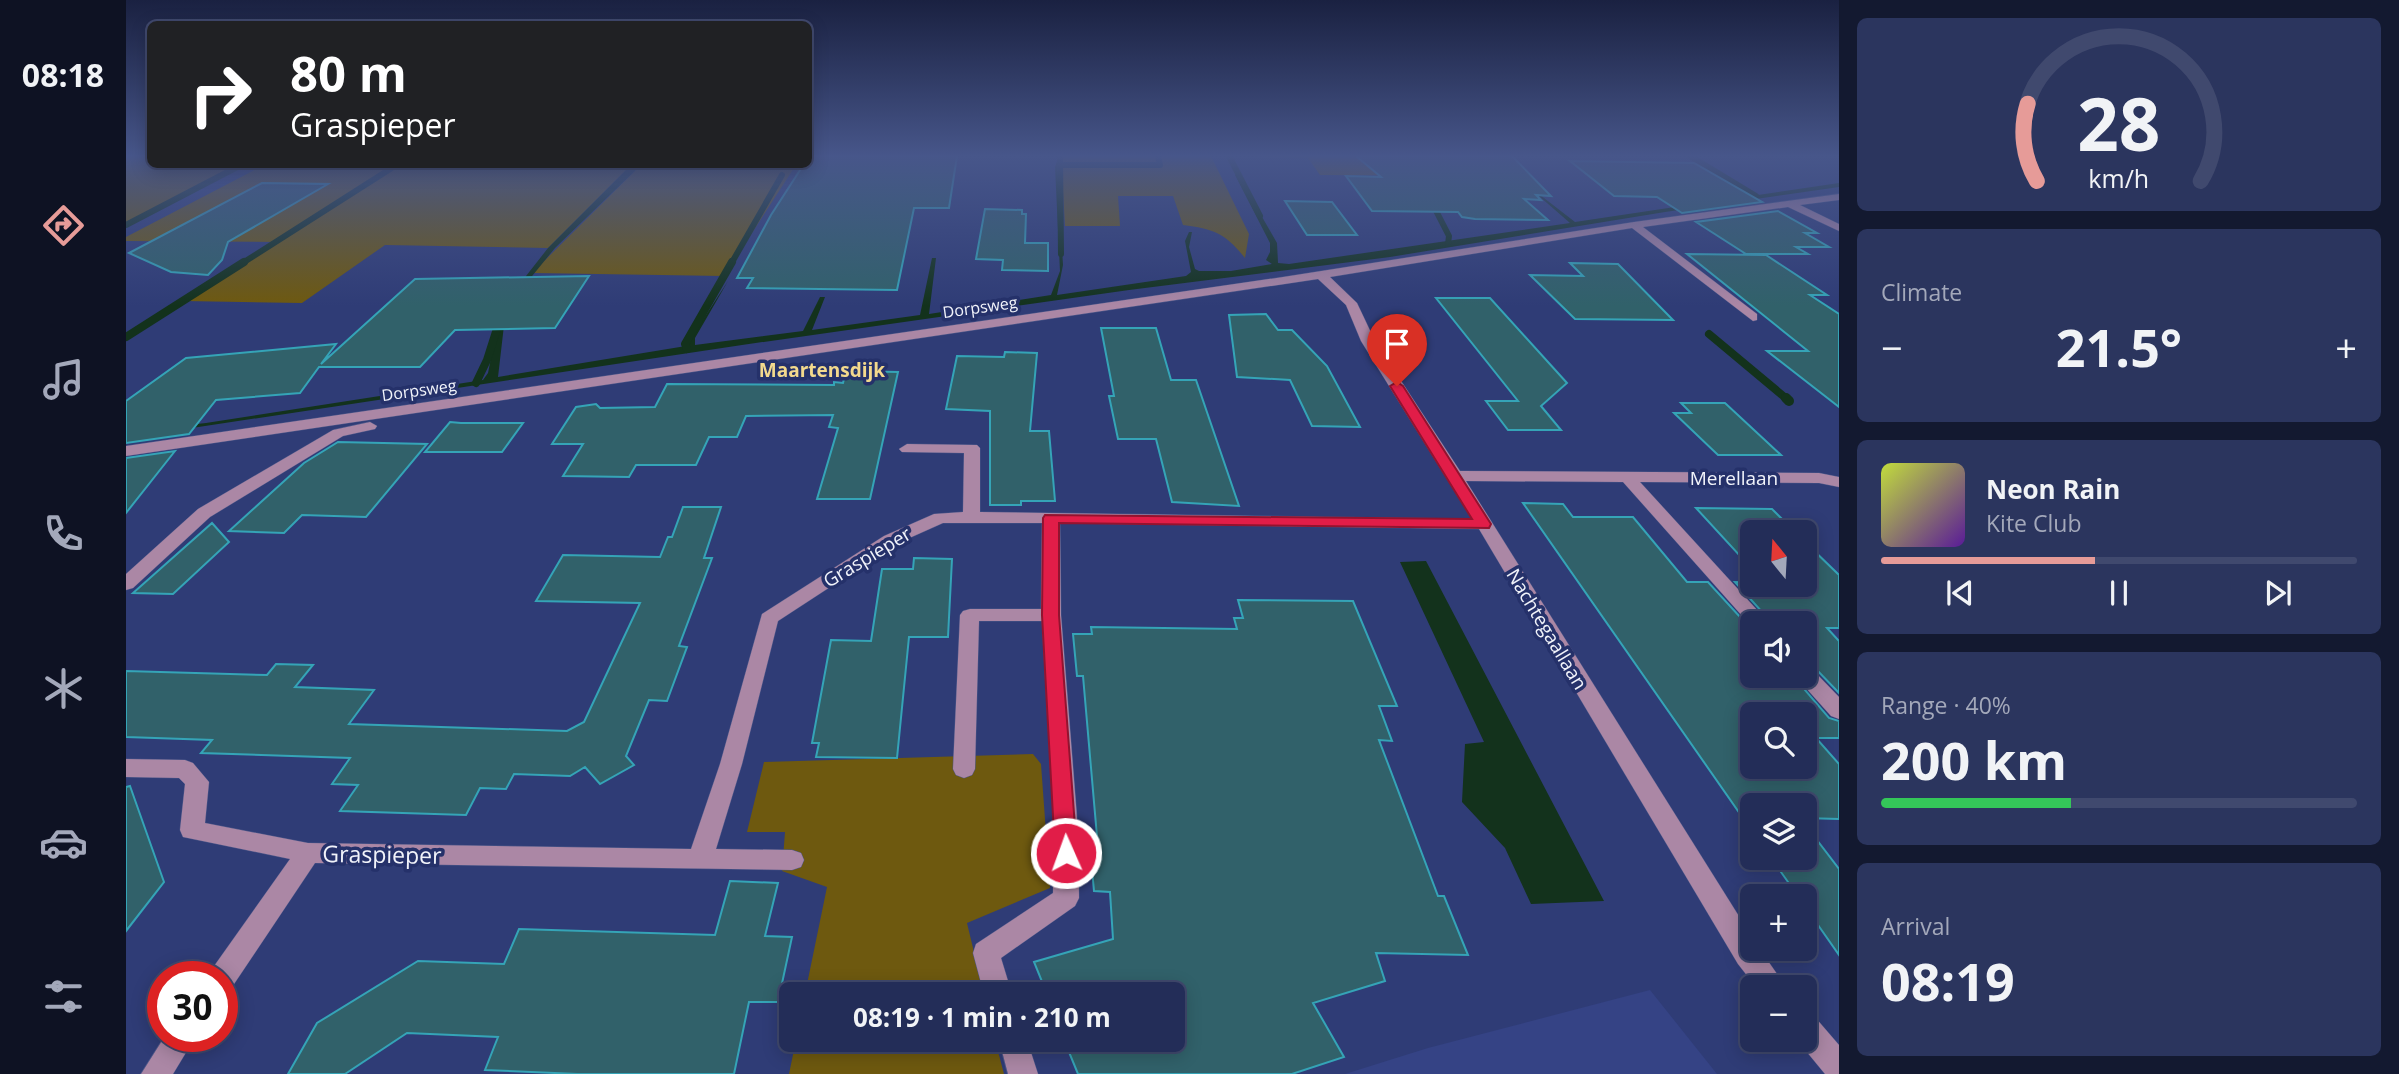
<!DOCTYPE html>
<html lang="en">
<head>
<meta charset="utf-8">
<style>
  :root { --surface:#232d58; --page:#2b355e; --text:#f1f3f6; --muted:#a3a8ba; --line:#40496e; --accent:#e69b98 }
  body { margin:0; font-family:"Open Sans",sans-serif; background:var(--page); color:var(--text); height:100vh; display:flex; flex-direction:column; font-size:26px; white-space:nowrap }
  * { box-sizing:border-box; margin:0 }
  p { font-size:23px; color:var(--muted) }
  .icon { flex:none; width:38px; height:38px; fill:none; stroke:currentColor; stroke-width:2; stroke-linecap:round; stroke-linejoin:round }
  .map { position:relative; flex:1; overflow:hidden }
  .panel { display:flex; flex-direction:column; gap:18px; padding:18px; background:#131930; width:560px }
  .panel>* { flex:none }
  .top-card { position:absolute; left:21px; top:21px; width:665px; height:147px; border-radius:10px; box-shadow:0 4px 18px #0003,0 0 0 2px var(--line); background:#202124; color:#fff; overflow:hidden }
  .needle { width:46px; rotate:342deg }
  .tools { position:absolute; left:1614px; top:520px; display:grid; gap:14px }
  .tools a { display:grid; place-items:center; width:77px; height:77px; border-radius:10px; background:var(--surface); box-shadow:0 4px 18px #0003,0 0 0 2px var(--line); font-size:35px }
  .speed { position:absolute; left:21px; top:961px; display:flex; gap:14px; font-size:35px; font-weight:700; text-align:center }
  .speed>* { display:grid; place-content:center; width:91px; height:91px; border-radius:50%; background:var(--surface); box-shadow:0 4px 18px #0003,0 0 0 2px var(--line); line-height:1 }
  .speed .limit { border:10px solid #d22; background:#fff; color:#111 }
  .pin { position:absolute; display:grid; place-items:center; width:60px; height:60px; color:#fff; margin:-72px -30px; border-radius:50% 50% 50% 0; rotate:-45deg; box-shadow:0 0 7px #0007 }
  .pin .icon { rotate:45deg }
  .me { position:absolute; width:77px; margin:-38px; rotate:358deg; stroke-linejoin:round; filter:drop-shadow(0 0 5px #0008) }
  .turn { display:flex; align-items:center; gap:24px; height:147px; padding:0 28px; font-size:32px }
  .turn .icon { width:91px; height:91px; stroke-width:2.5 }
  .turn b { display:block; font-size:49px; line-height:60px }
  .big { font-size:52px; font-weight:700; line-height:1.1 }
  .panel .card { flex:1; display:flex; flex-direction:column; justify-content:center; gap:10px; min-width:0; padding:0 24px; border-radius:10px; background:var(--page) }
  .panel .dial { align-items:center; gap:0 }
  .dial svg { height:182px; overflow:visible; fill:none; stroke:var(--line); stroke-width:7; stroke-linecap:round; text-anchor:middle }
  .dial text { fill:var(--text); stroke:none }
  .song { display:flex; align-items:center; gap:21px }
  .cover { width:84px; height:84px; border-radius:10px; background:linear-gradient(135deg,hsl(70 70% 55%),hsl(270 70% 35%)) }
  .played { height:7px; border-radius:4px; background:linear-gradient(90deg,var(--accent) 45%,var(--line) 45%) }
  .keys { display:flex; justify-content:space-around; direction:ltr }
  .heat { display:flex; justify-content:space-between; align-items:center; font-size:38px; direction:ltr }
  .charge { height:10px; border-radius:5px; background:linear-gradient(90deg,#34c759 40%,var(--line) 0) }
  .trip { position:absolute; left:653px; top:982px; width:406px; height:70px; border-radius:10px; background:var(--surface); box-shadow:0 4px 18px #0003,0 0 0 2px var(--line); font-weight:700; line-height:70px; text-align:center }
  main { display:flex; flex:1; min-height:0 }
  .dock { display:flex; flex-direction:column; width:126px; justify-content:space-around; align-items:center; background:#0e1223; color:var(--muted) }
  .dock .icon { width:49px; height:49px }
  .dock .selected { color:var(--accent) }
  .dock b { font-size:32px; color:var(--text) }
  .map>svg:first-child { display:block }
  .built { fill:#354385 }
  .green { fill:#6e590f }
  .water { fill:#13321c }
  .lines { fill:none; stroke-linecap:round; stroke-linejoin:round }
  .stream-far2 { stroke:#13321c; stroke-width:6 }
  .stream-far1 { stroke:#13321c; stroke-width:8 }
  .stream { stroke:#13321c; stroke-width:10 }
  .building { fill:#31616a; stroke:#35a4b7; stroke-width:2; fill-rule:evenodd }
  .minor-casing { stroke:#4a5688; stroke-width:1 }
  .minor { fill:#ab87a5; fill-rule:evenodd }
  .route { fill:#e11d48; stroke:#92132f; stroke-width:2 }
  .labels { text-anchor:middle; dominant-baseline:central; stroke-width:7; stroke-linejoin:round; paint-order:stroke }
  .far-street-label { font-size:16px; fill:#f1f3fa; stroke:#25316a }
  .far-quarter-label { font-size:19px; font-weight:bold; fill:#f3d98d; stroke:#25316a }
  .street-label { font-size:19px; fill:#f1f3fa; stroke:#25316a }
  .near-street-label { font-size:23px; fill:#f1f3fa; stroke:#25316a }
</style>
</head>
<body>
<main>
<nav class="dock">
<b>08:18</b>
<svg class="icon selected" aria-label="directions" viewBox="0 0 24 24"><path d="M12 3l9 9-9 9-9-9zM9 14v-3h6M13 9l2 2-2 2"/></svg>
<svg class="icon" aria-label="music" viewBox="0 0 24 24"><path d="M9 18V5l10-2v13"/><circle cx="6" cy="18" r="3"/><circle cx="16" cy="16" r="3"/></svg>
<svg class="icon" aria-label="phone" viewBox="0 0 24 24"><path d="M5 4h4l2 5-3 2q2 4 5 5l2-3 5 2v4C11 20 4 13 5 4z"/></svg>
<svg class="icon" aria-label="climate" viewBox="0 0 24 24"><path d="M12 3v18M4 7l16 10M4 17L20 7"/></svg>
<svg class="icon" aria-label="car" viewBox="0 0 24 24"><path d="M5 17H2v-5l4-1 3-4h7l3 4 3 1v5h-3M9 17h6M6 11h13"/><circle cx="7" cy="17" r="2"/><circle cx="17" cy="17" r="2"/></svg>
<svg class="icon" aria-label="filters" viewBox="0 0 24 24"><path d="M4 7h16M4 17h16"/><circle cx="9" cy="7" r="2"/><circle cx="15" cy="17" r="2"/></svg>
</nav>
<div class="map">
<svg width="1713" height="1074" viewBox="0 0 1713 1074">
  <rect width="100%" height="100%" fill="#2f3c76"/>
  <path class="built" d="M1524 990 1591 1074H1219L1302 1048Z"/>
  <path class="green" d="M0 156H24V164L117 165 0 224Z
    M935 156H1085L1123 234 1119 258C1099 233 1088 229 1057 225L1047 196H992L994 226H939Z
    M1120 156H1365L1390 176 1194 175 1182 158Z
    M619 164 618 167 668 168 598 276 406 273 515 165Z
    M138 165H505L422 248 259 245 176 303 58 301 151 242 0 241V237Z
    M907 754 915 764 924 888 841 923 858 994H679L701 887 656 871 659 832H621L638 762Z
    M670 1040H869L878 1074H663Z"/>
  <path class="water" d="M933 156 934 159 931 167 937 265 931 295 1060 276 1065 272 1059 241 1063 232H1066L1063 247 1069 269 1073 271H1105L1146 264 1140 260 1144 252V243L1109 175H1112L1151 243 1152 263 1163 264 1444 223 1391 177 1449 222 1629 195 1613 187 1632 195 1713 183V187L1539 212 1264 257 1003 290 616 345 0 438V432L80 423 357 380 362 373 375 308 422 248 505 165H515L429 248 380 308 372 377 560 346 602 281 569 338V345L677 331 694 297H699L686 330 794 315 806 258H810L803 314 925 295 934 271 929 167Z
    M1300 561 1478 901 1405 904 1379 848 1336 802 1339 744 1358 742 1274 562Z"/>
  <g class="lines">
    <path class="stream-far2" d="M934 156 935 254
      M1103 156 1134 216
      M1564 156 1630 196
      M933 165H1034L1032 156
      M1305 201 1323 236 1322 244
      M0 225 117 164
      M115 264 272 164
      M605 264 656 175"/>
    <path class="stream-far1" d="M1583 334 1662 400
      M0 337 118 262
      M561 349 559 344 606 262
      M350 383 361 360 375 316"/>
    <path class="stream" d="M1660 398 1663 401"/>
  </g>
  <path class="building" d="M684 156H831L823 208H788L771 290 621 288 627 278H611L645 215 678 164H682Z
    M1230 156H1386L1425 196 1410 195 1415 200 1398 199 1422 220 1349 219 1336 217 1332 212 1246 211 1220 176 1255 177Z
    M1444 161 1568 163 1636 202 1556 213 1531 197 1488 196Z
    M136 183 202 184 102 242 96 260 82 275 45 272 3 253Z
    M1159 201 1206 202 1231 235H1181Z
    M859 209 896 210V214H900L899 243H922V271L876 270 877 260 850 259Z
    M1652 211 1691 233H1679L1703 247H1670L1682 254H1620L1570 222Z
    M1561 254 1640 255 1701 295H1684L1713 314V407L1641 351H1682Z
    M1444 263 1492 264 1547 320 1449 319 1404 275 1457 276Z
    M463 276 429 328 329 330 294 367H193L174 393 90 400 63 434 0 443V401L60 358 210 344 195 364 289 279Z
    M1310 298H1364L1441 383 1415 406 1435 430H1382L1360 401H1392Z
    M1140 314 1152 330H1166L1201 366 1234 427 1186 426 1164 380 1111 377 1103 315Z
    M975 328H1030L1045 380H1070L1113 506 1046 502 1030 439H992L983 396H988Z
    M879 352 911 353 904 431H923L929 501H895V505H864V411L820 409 831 356 878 357Z
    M720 371 772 372 744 499H691L712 428 703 427 707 415 620 416 611 437H583L570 465H510L503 477 437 476 457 444H426L450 407 470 404 474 408 529 407 541 384 708 385V382L717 383Z
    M1555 403H1599L1655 455H1592L1548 413H1565Z
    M324 422 335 423H397L376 452H299Z
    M212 442 301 444 240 517 176 515 158 533 103 531 178 463Z
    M49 451 0 513V458Z
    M1397 503 1437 504 1447 517H1507L1561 582H1582L1626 630V676H1667L1703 718 1713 721V738H1690L1713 764V819L1678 818V805H1626V831ZM1626 714H1678V766H1626Z
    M557 507H595L578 558H586L553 646 561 647 541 701 523 700 500 756 508 765 474 784 459 767 444 776 388 774 380 789 354 788 340 815 214 811 232 785 206 784 224 758 75 753 86 740 0 737V671L141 675 150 664 187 665 169 687 248 690 223 724 441 731 458 722 514 603 410 601 437 555 534 557 542 537H546Z
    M1570 508 1646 509 1669 532H1626V569Z
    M86 523 103 542 47 594 7 593Z
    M1678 541 1713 575V628H1701L1713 641V693L1687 666 1678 664V623H1646L1609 582 1678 584Z
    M788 558 826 559 822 637H783L771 758 690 757 693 743H686L705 640 745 641 756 569H787Z
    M1112 600 1227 601 1271 706H1253L1266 741 1253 740 1312 896H1318L1342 955 1250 953 1259 981 1187 1003 1218 1057 1166 1074H952L938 1040H1046V994H921L908 962 987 939 984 892 968 891 964 848H972L957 676H951L947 634H966L965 627 1111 629 1108 618H1117Z
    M4 786 38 882 0 931V787Z
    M1678 823 1713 869V955L1678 905V896H1672L1645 858H1678Z
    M604 881 652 883 639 936 666 937 652 1002H623L608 1074H452L359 1070 372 1037 281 1033 219 1074H162L191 1023 292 961 378 964 393 929 589 935Z"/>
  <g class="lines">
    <defs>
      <path id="minor" d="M1713 194V200L1674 205 1713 224V231L1662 207 1517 227 1631 314V320L1627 321 1506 228 1204 277 1231 303 1249 341 1334 471 1693 473 1713 477V487L1693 483 1514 482 1643 623H1626V627L1497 482 1340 481 1626 937V948H1633L1660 987H1630L1612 964 1353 529 934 523 935 615 952 830 953 898 949 906 875 958 886 994H858L847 953 850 944 927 893 928 830 916 621H853L849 769 846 775 838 778 830 775 827 769 834 615 837 611 844 609H915L916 523H817L770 544 652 621 616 764 590 849 666 850 675 853 678 860 675 867 666 870 189 863 106 987 96 991V976H83L86 969 164 859 57 837 54 830 59 784 53 778 0 777V759L59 760 67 763 83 782 79 823 182 843 565 849 594 764 636 614 758 536 808 514 837 512 838 453 776 452 773 449 781 444 851 445 854 448V512L1346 519 1235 341 1220 305 1192 279 0 456V446L1157 277 1508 222Z
        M244 422 251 426 249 429 217 436 84 517 7 588 0 590V574L72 509 207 430Z
        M1678 666 1685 668 1713 697V719L1705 716 1671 678 1669 676H1678Z
        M1678 1012 1688 1016 1713 1045V1074H1699L1671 1040H1678Z
        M39 1036H70L47 1074H15Z
        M873 1040H901L912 1074H882Z"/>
    </defs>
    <use href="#minor" class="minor-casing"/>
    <use href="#minor" class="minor"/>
  </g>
  <linearGradient id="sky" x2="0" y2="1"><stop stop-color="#1a2141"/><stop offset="0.51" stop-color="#47568a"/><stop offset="1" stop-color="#47568a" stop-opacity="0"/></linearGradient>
  <rect width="1713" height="306" fill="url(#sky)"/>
  <path class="route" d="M1271 382 1277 386 1365 524 1363 528 933 523V615L951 853 948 859 940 862 932 859 929 853 916 615 917 518 919 515 1346 519 1264 386Z"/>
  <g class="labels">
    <g class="far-street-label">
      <text transform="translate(854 307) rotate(-8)">Dorpsweg</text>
      <text transform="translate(293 390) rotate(-8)">Dorpsweg</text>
    </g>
    <g class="far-quarter-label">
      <text x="696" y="370">Maartensdijk</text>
    </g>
    <g class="street-label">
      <text x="1608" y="478">Merellaan</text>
      <text transform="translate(741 557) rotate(-31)">Graspieper</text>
      <text transform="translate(1421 629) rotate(59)">Nachtegaallaan</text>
    </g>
    <g class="near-street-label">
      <text transform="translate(256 854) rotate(1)">Graspieper</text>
    </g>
  </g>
</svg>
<div class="tools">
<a><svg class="needle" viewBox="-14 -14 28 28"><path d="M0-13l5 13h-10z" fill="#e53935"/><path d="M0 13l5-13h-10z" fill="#a3a8ba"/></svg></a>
<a><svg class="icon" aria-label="sound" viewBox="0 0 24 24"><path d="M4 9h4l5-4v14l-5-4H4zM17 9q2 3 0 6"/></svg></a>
<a><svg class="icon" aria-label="search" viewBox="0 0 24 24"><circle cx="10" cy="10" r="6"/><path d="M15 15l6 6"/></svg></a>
<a><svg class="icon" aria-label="layers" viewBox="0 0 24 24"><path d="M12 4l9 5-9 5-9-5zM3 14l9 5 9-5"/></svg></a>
<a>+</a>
<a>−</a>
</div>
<div class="speed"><div class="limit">30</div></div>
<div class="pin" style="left:1271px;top:386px;background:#d93025"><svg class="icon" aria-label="arrive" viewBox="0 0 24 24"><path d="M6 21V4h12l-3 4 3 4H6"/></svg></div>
<svg class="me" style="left:940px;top:853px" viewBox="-20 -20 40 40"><circle r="17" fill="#e11d48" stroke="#fff" stroke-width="3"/><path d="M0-11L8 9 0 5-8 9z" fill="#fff"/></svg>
<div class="trip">08:19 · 1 min · 210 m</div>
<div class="top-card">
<div class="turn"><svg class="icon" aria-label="right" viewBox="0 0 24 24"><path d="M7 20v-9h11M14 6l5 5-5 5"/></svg><div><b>80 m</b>Graspieper</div></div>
</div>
</div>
<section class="panel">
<div class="card dial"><svg viewBox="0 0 100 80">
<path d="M14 69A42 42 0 1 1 86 69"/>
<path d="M14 69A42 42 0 0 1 10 35" stroke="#e69b98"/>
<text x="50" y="56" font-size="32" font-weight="700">28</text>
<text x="50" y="72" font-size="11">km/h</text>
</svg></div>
<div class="card"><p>Climate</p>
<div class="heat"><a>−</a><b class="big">21.5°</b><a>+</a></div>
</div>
<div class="card">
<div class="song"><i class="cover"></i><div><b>Neon Rain</b><p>Kite Club</p></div></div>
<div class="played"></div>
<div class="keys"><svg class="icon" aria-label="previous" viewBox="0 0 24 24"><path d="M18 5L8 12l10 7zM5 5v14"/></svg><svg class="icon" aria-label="pause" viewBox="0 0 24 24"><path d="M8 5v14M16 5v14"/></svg><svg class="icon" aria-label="next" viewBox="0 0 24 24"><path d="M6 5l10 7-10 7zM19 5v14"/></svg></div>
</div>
<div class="card"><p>Range · 40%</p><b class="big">200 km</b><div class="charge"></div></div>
<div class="card"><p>Arrival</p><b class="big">08:19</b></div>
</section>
</main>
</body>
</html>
